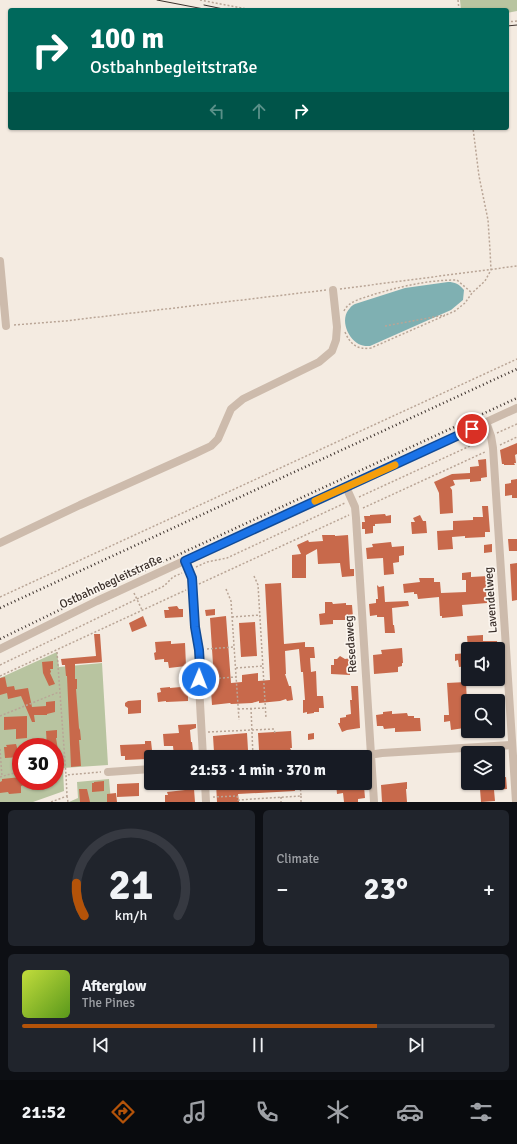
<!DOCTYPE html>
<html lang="en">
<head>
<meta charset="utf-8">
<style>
  :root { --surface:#171b24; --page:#20242c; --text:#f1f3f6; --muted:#9ea1a6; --line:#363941; --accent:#b45309 }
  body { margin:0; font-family:Signika,sans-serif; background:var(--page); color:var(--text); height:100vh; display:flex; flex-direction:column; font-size:15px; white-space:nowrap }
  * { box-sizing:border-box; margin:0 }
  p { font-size:13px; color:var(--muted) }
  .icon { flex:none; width:22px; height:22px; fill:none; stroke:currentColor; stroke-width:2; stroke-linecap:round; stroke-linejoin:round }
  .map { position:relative; height:802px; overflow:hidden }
  .side { display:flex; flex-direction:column; gap:8px; padding:8px; background:#0d0f14; flex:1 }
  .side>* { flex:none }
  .guide { position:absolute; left:8px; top:8px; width:501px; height:122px; border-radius:4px; box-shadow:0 1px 3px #0004; background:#00695c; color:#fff; overflow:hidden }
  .buttons { position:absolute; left:461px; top:642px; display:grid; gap:8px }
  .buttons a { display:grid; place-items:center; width:44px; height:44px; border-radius:4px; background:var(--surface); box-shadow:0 1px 3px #0004; font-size:20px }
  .speed { position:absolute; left:12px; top:738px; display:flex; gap:8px; font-size:20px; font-weight:700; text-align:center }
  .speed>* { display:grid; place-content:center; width:52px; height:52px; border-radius:50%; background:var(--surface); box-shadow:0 1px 3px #0004; line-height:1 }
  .speed .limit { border:6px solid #d22; background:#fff; color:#111 }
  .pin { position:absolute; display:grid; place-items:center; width:34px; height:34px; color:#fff; margin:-17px; border:2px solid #fff; border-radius:50%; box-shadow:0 1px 4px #0007 }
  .me { position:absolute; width:44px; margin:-22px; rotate:1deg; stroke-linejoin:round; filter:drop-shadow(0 0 3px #0008) }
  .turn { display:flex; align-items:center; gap:14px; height:84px; padding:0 16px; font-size:18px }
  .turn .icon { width:52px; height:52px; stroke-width:2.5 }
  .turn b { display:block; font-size:28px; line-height:34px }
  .lanes { display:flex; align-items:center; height:38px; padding:0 16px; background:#0003; justify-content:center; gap:20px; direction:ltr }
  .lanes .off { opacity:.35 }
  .big { font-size:30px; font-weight:800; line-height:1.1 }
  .side .card { flex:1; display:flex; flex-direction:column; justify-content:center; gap:6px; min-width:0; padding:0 14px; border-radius:6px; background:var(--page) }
  .side .dial { align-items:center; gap:0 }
  .dial svg { height:104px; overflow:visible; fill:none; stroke:var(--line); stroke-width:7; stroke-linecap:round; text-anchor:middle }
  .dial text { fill:var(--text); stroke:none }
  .song { display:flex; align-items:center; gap:12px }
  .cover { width:48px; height:48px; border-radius:6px; background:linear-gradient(135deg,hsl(70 70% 55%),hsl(90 70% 35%)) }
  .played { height:4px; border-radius:2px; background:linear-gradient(90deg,var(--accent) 75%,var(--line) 75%) }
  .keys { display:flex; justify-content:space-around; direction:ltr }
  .heat { display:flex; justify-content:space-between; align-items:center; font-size:22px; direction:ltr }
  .side .tiles { flex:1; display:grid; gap:8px; grid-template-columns:1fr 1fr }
  .card:last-child { grid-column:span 2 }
  .trip { position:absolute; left:144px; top:750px; width:228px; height:40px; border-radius:4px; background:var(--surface); box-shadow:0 1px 3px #0004; font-weight:800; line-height:40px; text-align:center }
  .tabs { display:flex; height:64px; justify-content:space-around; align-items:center; background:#090b0e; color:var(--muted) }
  .tabs .icon { width:28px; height:28px }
  .tabs .selected { color:var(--accent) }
  .tabs b { font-size:18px; color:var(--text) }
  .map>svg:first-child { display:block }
  .green { fill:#b8c4a0; fill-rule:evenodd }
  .water { fill:#7fb0b2 }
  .building { fill:#c8694b }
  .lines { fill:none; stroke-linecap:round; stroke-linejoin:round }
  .path { stroke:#b9a596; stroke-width:1.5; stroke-dasharray:2 2; stroke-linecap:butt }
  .minor { stroke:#cdbbac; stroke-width:8 }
  .tram { stroke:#3b302b; stroke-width:1 }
  .rail { stroke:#3b302b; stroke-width:2.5; stroke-dasharray:1 3; stroke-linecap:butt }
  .route-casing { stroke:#114b97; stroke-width:10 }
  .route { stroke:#1a73e8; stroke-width:7 }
  .slow { stroke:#f59e0b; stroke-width:7 }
  .labels { text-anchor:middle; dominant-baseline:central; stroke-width:3.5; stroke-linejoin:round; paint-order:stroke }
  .street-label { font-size:12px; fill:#3b302b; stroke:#fbf5ee }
</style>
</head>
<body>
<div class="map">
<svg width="517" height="802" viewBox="0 0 517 802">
  <rect width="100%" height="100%" fill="#f4ebe1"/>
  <path class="green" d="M460 0H517V11L507 13V10H461Z
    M57 652 59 667 102 663 108 765 63 768 64 791 33 802H0V678ZM21 747H55V781H21Z
    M109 779 111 802H69L78 798 77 782Z"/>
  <path class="water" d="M448 282C455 282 459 284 464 290L463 300 451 310 370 346C367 346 363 346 361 345 348 340 339 319 350 308 351 306 353 305 355 304L405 288Z"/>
  <path class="building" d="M517 443V454L515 455 516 463H514L515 465H504V464H502L500 450Z
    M486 459 487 477 481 478V481L470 482V479L453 480 455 485 450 487 452 490 453 513 440 514 439 493 434 482 452 474 470 473V467L479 466 478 460Z
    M517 479V498H512V495L505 496V484L511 483V480Z
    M482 506H488L490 532H485V537L465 538V536L452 537 453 549 438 550 437 531 453 530V521L473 520V517H483Z
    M385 514 386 516 391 515V523L375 524V526H373V533L365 534V529H362V522H365L364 516H370V515Z
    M420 515 423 521H426L427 533 412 534 411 522H415L413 518Z
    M322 535H335V536L348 535 350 569H354V576L342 577 340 563 318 564 317 549 306 555V578H292V555L301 554 297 545 308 540 309 542 323 541Z
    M508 539H517V551H509Z
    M391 542 392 547 404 546V555L399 556V562L393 563 394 574 384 575 383 558 367 559 366 548 373 547 372 544Z
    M492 544V552L484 553V545Z
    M517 563V600L512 601 510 564Z
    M471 572V577L488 576V581L494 580V587H486L487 603 462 605 463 616 442 618V616H440L439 597 418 599 417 594H414V592L404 593 403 584 420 582 419 578H434V582H440L441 593 466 592V580H462V573Z
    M281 583 284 644 305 642V647H314L315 658H310L311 672 316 671 317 696H323L324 708H319V712H314V713L307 714V712L303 713V700H305L303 672H301L299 649 285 651 286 674H285L289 686H291L293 700 287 701 286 699 280 701 259 703V701L252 703 231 704 230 703 212 705 211 691H214V680L210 618 226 616 231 683 242 682V675L258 673V681L270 680 265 584Z
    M377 585 379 587 384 586 385 602 408 601 409 606 392 608 393 625H394L395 633H385L384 617H377V615L370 616 369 604 376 603V599H378Z
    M325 602H332L333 604 346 603V605H352L353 617H346L347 620H333V624L320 625 319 614 325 613Z
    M177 606 179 609H183V617L165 618 164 610H169L168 607Z
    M215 609V615L206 616 205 610Z
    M143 616 147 626 132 632 129 623Z
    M255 622 257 656 241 657 239 623Z
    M94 634H100L102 662 75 664V679H77V689H76L79 728 80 730 81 740H79L81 766 71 767 67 676H66L65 665H62L61 659 96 656Z
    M483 635V641H497L498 649H468L467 636Z
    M171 641V644L185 643 186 666 169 668 168 662H164V659L155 660 154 653 156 652 155 642Z
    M402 648 403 663H402V666L398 667V672L374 674 373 655 382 654 381 650Z
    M468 653V666L459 667 458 660 455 661V654Z
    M340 656 345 659 351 658V661L356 660 357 672 350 673V675L331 674V665H334V659H337Z
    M53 661V669H50L51 672 50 673 55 684 49 686 43 673 42 662Z
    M5 677 7 687 14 686 15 690 28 688 32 707 46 706V702L55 701V712L47 714V715H34L35 722H32L21 696 8 699 7 693 0 695V678Z
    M466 682 468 726H466L464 728 451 730 450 721 444 722V715H449L447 683Z
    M351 686H358L360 728 347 730 342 732 338 723H340V718L346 717V715L351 714 350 700H352Z
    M170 687V688L181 687V689H188V701L166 702V701L158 702 157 693 161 692 160 688Z
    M141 700V713L128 714V708L125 706V703L128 701Z
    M392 711V714L407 713 408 716H414V718H420L421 731 395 732V728L384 729 383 726H377L376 715 383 714V712Z
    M27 716V738L16 739V729L4 730V717Z
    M196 724V728L190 730 191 742H192L193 751 184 752V755L174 756 173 746H164L163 734 179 733 178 725Z
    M57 730V738H56L58 750 55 749V747H47L46 731Z
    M291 731 292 748H290L291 750 261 752V750H259L258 733Z
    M247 733 248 750 246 751V753L237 754V757H226V754L216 755V752H214L213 736Z
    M314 733V739L308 740V734Z
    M145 741H151L152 750H149V756H147V759L125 760V756H121L120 745 145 744Z
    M16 744 20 757 5 758 4 747H7L6 745Z
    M21 777V781H33V782L21 786V793L9 794 8 792 0 793V782L2 781V779Z
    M506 777 507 789 494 790 495 801 481 802 480 789 492 788V783H498V778Z
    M104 781V791L92 792V783H94V782Z
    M407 782V789H406L407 802H382L381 785Z
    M139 783V796L117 797V784Z
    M216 783H294L295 791 238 794 239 802H217Z
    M336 783H357V786H364L365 798 358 799V802H344L343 793 337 794Z
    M79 789H87L90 802H80Z
    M194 789 195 802H165V795H168L167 792Z
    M116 793 117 802H107V794Z"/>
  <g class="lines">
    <path class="path" d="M200 0 252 10
      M458 0 459 10
      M507 22 517 21
      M340 289 517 266
      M344 311C349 300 365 298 375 294 403 286 428 280 457 280L472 293
      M14 325 65 321 326 290
      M385 326 445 315
      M345 332C350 344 357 350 371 348L455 311 465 303 472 293 485 281 491 270 490 250 488 220 479 176 473 128
      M497 433 517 424
      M500 445 517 437
      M359 497 483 440
      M363 508 485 452
      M196 567 207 562 227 558 345 503
      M254 576 258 585 266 718
      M199 584 349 515
      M226 589 231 601 239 720
      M134 593 142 610
      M0 597 517 359
      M232 617 260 615
      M207 649 234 647
      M57 652 66 775
      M0 665 164 586 173 577 182 573
      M236 668 263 666
      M0 676 186 590
      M207 679 236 677
      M251 708 253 757
      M238 709 266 708
      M0 716 59 692
      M208 732 274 729 275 733
      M0 749 2 777
      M55 759 64 756
      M0 777 21 771
      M67 796 68 802
      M301 796V802
      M213 797 237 796 238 800 301 796 300 783
      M281 797V802
      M51 802 67 796 66 775 101 772"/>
    <path class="minor" d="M0 261 6 326
      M486 422 491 436 493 448 516 802
      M346 487 355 507 356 518 374 802
      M0 543 80 505 194 454 211 446 218 439 231 409 243 399 319 362 332 351 336 340 337 327 333 290
      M185 561 192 578 195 627 199 648 200 667 199 685 203 757
      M0 649 97 601 517 408
      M355 757 382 753 512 745
      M108 772 151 769
      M205 783 206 802"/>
    <path class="tram" d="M157 0 209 10
      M204 5 228 10
      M507 26 517 25"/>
    <path class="rail" d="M0 608 517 369
      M0 639 76 602 517 398"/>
  </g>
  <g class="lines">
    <defs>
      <path id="route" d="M199 679 200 667 199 650 195 627 192 578 185 561 472 429"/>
    </defs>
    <use href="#route" class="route-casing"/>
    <use href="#route" class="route"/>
    <path class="slow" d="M315 501 395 465"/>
  </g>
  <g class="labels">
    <g class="street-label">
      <text transform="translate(111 582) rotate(-25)">Ostbahnbegleitstraße</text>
      <text transform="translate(491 600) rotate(-94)">Lavendelweg</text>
      <text transform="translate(351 644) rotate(-94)">Resedaweg</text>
    </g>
  </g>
</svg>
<div class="buttons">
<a><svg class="icon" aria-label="sound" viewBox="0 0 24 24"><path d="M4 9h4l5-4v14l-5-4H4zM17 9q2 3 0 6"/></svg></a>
<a><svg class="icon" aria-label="search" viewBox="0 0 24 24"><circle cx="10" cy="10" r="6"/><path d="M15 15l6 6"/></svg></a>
<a><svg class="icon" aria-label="layers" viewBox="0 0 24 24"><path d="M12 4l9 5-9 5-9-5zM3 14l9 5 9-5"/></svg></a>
</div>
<div class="speed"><div class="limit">30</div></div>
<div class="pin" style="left:472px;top:429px;background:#d93025"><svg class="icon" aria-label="arrive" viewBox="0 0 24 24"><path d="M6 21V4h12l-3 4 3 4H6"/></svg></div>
<svg class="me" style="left:199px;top:679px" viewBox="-20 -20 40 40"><circle r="17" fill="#1a73e8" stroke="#fff" stroke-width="3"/><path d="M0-11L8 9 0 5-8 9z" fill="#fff"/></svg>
<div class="trip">21:53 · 1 min · 370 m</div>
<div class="guide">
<div class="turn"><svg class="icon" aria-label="right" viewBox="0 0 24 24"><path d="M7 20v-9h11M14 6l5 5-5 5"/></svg><div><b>100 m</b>Ostbahnbegleitstraße</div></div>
<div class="lanes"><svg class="icon off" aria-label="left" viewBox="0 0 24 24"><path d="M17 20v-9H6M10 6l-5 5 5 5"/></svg><svg class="icon off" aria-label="ahead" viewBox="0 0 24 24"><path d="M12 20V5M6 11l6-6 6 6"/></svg><svg class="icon" aria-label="right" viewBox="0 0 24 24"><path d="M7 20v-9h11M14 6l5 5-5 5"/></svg></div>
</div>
</div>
<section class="side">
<div class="tiles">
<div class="card dial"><svg viewBox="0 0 100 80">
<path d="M14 69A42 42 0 1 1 86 69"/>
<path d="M14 69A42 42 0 0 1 8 44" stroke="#b45309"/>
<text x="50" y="56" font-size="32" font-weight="700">21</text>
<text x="50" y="72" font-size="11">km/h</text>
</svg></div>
<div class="card"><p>Climate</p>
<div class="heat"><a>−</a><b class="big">23°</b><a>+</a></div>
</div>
<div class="card">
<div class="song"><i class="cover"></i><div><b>Afterglow</b><p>The Pines</p></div></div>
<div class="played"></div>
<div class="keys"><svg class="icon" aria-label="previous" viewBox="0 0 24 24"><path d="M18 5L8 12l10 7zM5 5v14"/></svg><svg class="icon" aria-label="pause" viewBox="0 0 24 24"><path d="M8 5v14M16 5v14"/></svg><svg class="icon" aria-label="next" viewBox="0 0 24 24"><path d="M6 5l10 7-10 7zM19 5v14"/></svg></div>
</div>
</div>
</section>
<nav class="tabs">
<b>21:52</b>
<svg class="icon selected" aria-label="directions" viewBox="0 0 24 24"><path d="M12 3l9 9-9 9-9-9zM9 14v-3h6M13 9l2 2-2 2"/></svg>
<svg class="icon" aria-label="music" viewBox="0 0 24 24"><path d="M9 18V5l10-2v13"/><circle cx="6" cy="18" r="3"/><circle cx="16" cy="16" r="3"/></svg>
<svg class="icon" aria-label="phone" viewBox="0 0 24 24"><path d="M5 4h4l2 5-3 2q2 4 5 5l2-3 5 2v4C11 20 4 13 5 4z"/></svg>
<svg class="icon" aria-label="climate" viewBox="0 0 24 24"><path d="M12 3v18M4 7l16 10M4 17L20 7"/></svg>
<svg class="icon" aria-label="car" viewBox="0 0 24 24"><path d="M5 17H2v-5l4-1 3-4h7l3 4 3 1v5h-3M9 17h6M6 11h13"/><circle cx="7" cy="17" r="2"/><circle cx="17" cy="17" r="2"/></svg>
<svg class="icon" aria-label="filters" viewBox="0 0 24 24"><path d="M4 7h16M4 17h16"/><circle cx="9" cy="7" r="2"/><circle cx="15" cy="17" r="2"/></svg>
</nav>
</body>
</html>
